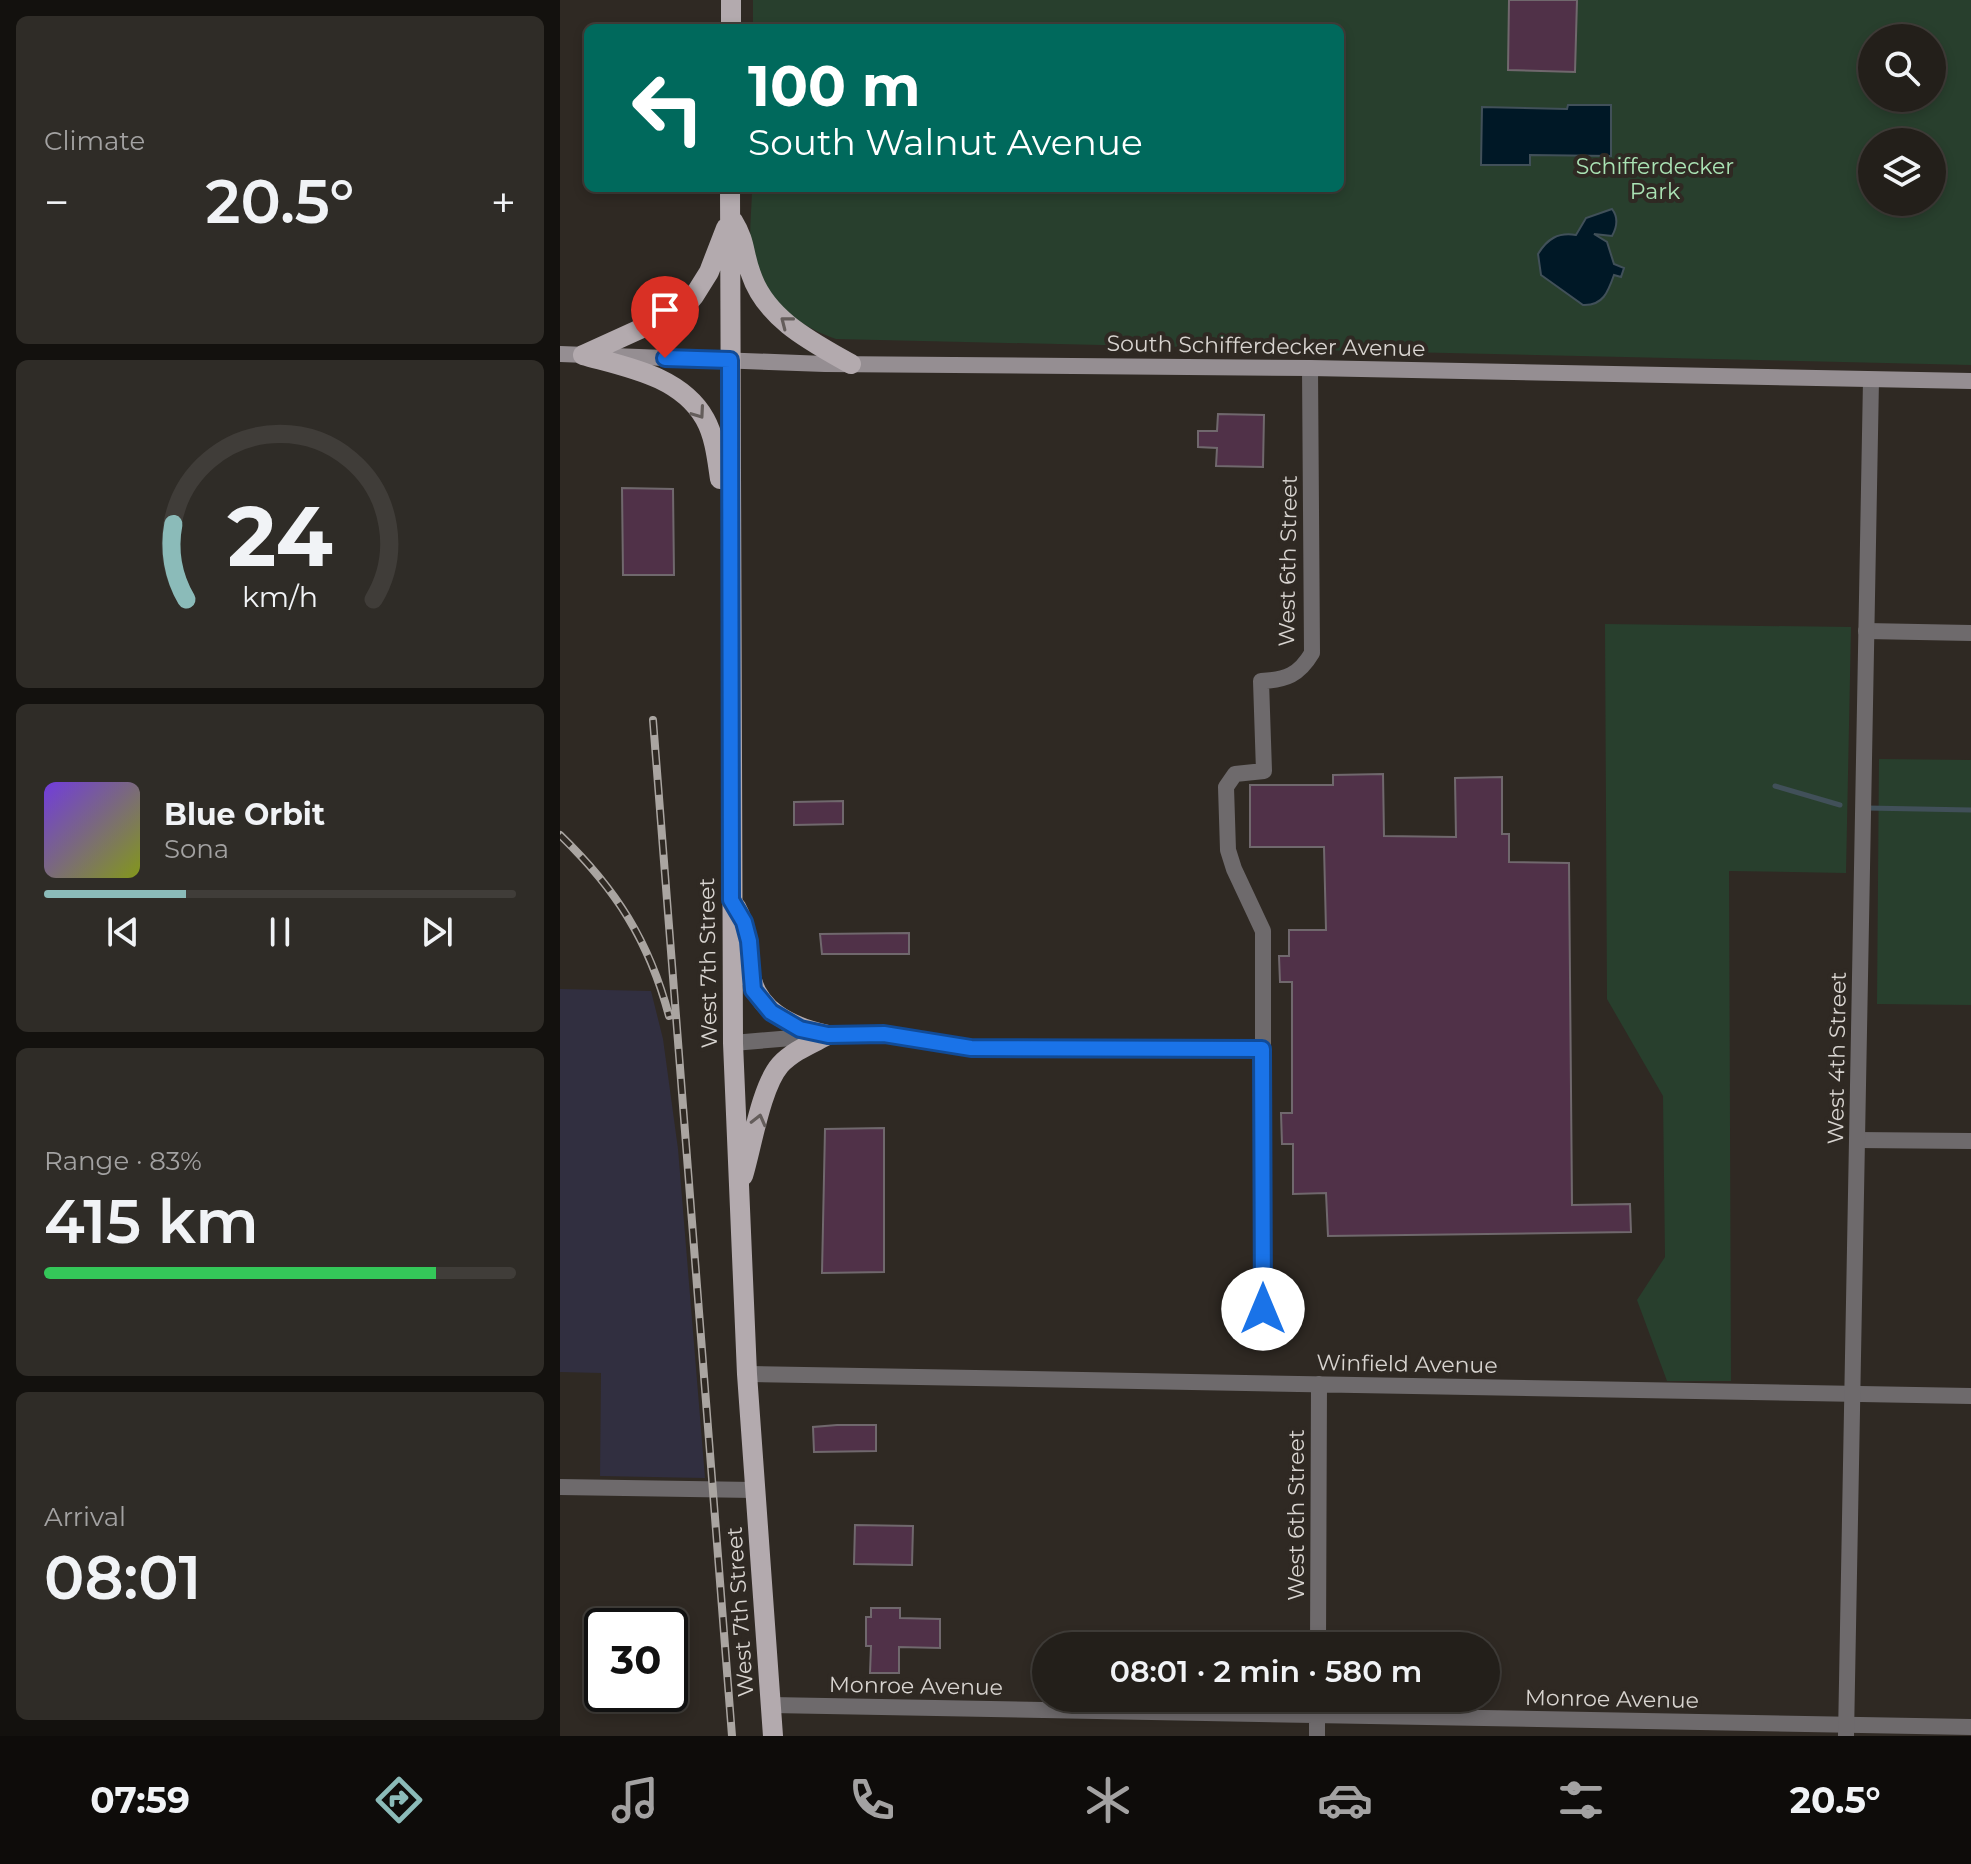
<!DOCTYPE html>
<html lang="en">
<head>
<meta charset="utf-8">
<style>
  :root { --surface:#231f1a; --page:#2f2c27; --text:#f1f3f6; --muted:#a3a2a2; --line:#403d39; --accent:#8bbbb9 }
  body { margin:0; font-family:Montserrat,sans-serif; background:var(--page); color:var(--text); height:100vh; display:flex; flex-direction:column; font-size:30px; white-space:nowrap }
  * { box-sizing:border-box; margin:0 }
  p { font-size:26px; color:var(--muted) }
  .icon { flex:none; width:44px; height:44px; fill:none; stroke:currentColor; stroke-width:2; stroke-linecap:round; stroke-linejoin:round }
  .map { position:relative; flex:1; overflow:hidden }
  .sheet { display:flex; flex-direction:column; gap:16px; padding:16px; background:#13110e; width:560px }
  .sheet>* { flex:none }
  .banner { position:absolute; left:24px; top:24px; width:760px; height:168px; border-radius:12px; box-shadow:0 4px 12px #0003,0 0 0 2px var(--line); background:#00695c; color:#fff; overflow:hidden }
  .tools { position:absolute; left:1298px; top:24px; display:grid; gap:16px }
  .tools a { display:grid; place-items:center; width:88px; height:88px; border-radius:50%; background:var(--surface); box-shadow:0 4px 12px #0003,0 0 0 2px var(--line); font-size:40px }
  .speed { position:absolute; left:24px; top:1608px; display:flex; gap:16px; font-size:40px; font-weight:700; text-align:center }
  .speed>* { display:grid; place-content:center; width:104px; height:104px; border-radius:50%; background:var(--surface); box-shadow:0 4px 12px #0003,0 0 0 2px var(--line); line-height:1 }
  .speed .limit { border:4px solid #111; border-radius:12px; background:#fff; color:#111 }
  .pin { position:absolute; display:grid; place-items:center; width:68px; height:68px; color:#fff; margin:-82px -34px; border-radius:50% 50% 50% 0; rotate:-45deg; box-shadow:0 0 8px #0007 }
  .pin .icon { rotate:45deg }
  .me { position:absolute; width:88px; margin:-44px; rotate:0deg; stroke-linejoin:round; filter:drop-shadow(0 0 6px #0008) }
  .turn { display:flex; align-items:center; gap:28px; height:168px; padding:0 32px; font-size:36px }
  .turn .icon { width:104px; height:104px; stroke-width:2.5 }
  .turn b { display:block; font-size:56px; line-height:68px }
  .big { font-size:60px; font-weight:600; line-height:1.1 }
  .sheet .tile { flex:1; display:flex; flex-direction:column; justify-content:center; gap:12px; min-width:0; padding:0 28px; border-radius:12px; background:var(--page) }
  .sheet .dial { align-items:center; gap:0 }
  .dial svg { height:208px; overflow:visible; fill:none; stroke:var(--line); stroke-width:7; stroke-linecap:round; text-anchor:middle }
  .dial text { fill:var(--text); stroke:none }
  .song { display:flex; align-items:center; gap:24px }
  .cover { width:96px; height:96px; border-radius:12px; background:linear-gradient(135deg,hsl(260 70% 55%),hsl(70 70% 35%)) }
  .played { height:8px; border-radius:4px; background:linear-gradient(90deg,var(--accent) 30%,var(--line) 30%) }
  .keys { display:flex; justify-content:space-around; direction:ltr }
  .heat { display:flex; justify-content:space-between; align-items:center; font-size:44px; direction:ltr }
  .charge { height:12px; border-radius:6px; background:linear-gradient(90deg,#34c759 83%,var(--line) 0) }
  .trip { position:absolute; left:472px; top:1632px; width:468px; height:80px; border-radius:40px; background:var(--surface); box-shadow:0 4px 12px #0003,0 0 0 2px var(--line); font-weight:600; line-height:80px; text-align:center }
  .menu { display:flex; height:128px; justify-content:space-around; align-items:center; background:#0e0c0a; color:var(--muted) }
  .menu .icon { width:56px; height:56px }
  .menu .on { color:var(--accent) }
  .menu b { font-size:36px; color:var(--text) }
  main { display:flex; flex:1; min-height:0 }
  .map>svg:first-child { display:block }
  .industrial { fill:#312f40 }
  .green { fill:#283f2d; fill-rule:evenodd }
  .water { fill:#001826; stroke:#415059; stroke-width:2 }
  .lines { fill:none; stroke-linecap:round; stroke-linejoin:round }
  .stream { stroke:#415059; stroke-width:5 }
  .building { fill:#503148; stroke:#70686d; stroke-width:2 }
  .minor { stroke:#6e6a6c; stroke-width:16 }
  .tertiary { stroke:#6e6a6c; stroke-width:16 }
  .secondary { stroke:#958e92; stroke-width:16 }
  .primary { stroke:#b3aaae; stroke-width:20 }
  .rail-casing { stroke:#aaa5a1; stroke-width:8 }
  .rail { stroke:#2f2923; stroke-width:5; stroke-dasharray:15; stroke-linecap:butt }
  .oneway { stroke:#645d5b }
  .route-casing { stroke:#114b97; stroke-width:20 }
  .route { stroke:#1a73e8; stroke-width:14 }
  .labels { text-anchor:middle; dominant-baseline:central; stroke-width:8; stroke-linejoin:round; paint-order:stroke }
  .park-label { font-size:22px; fill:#aae3b4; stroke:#2f2923 }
  .street-label { font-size:22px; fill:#d8d4d0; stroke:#2f2923 }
</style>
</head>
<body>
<main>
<section class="sheet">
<div class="tile"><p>Climate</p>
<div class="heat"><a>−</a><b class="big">20.5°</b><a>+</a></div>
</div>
<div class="tile dial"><svg viewBox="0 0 100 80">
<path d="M14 69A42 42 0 1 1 86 69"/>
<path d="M14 69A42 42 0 0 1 9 40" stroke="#8bbbb9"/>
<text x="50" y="56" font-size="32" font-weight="700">24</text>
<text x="50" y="72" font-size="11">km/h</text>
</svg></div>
<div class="tile">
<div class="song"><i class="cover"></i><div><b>Blue Orbit</b><p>Sona</p></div></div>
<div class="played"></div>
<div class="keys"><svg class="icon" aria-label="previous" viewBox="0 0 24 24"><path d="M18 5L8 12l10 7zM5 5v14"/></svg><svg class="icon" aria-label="pause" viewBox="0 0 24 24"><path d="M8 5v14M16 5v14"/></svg><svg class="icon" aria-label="next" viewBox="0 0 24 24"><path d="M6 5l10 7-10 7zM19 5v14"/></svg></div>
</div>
<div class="tile"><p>Range · 83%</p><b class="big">415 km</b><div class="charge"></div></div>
<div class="tile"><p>Arrival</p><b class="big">08:01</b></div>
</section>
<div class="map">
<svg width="1411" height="1736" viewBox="0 0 1411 1736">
  <rect width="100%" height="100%" fill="#2f2923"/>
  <path class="industrial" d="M0 989 91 991 103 1039 118 1149 145 1478 40 1476 41 1373 0 1372Z"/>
  <path class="green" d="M193 0H1411V365L276 339C238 326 201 298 192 256 188 238 192 208 192 188H780V28H193ZM1312 38H1372V98H1312ZM1312 142H1372V202H1312Z
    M1045 624 1291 627 1286 873 1169 871 1171 1381H1107L1077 1300 1105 1257 1103 1096 1047 999Z
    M1319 759 1411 760V1005L1317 1004Z"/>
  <path class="water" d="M1008 105H1051V156L970 155V165H921L922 107 1007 109Z
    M1052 209C1059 218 1057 227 1052 236L1034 234 1047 242 1054 264 1064 268 1061 277 1054 275C1048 292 1043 306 1023 305L981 275 978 254C987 239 998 232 1016 235L1026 218Z"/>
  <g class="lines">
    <path class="stream" d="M1215 786 1280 805
      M1307 808 1411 810"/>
  </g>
  <path class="building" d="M949 0H1017L1015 72 948 70Z
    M658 414 704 415 703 467 656 466 657 448 638 447V431H657Z
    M62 488 113 489 114 575H63Z
    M823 774 824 836 896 837 895 778 942 777V834H949V862L1009 863 1012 1205 1070 1204 1071 1232 768 1236 766 1193 733 1194V1144H722L721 1113H732V982H720L719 956H729V930H766L764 847H690V785H773V775Z
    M283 801V824L234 825V802Z
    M349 933V954H262L260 934Z
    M324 1128V1272L262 1273 265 1129Z
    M277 1425H316V1451L254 1452 253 1427Z
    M295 1525 353 1526 352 1565 294 1564Z
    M311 1608H340V1618L380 1619V1648L339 1647V1673H310L311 1646H306V1617H311Z"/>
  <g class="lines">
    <path class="minor" d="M1306 631 1411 633
      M173 1043 268 1035 324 1034 411 1048 702 1049
      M1297 1140 1411 1141
      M703 1309V931L674 869 668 850 666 787 675 774 704 771 701 681C726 680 739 675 752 653L750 368
      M187 1374 1411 1396
      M0 1487 194 1490
      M758 1646 759 1384
      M211 1705 1411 1727
      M757 1736V1698"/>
    <path class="tertiary" d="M1286 1736 1311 380"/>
    <path class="secondary" d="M0 354 265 364 750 368 1411 381"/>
    <path class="primary" d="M171 28V0
      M170 188 173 1043 187 1374 213 1736
      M173 221C186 242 183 253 191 274 206 319 252 342 291 364
      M23 355C66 367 121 376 145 419 155 437 157 459 160 479
      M23 355 122 310 134 296 149 272 166 228
      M176 907C188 930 187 943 189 967 194 1010 230 1027 268 1035
      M183 1176C192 1146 201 1087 220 1065 233 1051 251 1044 268 1035"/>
    <defs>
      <path id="rail" d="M93 720 172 1736
        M0 835C56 889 89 941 109 1016"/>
    </defs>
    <use href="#rail" class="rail-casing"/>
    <use href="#rail" class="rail"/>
  </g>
  <defs><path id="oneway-chevron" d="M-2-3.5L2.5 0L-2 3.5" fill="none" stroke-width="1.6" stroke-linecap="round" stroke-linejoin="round" transform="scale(2)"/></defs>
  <g class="oneway">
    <use href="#oneway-chevron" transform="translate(226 322) rotate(-142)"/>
    <use href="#oneway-chevron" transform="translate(139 413) rotate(55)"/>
    <use href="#oneway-chevron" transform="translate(199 1120) rotate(-76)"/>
  </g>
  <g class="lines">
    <defs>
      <path id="route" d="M105 358 170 360 171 900 184 922 189 941 193 990 211 1012 240 1029 268 1035 324 1034 411 1048 702 1049 703 1309"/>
    </defs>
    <use href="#route" class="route-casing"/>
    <use href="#route" class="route"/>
  </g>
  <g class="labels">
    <g class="park-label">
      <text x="1095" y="166">Schifferdecker<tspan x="1095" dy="25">Park</tspan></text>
    </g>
    <g class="street-label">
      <text transform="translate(706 346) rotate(1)">South Schifferdecker Avenue</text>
      <text transform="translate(728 561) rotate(-89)">West 6th Street</text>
      <text transform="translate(148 963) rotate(-91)">West 7th Street</text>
      <text transform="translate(1277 1058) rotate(-89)">West 4th Street</text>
      <text transform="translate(847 1364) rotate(1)">Winfield Avenue</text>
      <text transform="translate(736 1515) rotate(-90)">West 6th Street</text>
      <text transform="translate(180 1612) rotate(-94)">West 7th Street</text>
      <text transform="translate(356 1686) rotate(1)">Monroe Avenue</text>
      <text transform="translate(1052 1699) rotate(1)">Monroe Avenue</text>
    </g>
  </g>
</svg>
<div class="tools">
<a><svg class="icon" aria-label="search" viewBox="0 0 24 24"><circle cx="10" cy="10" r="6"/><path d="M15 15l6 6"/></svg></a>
<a><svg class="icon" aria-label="layers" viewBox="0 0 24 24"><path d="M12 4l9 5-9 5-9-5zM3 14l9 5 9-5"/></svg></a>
</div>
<div class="speed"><div class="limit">30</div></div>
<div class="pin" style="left:105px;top:358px;background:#d93025"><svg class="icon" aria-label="arrive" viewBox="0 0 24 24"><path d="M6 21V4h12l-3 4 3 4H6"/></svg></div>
<svg class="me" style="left:703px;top:1309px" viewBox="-20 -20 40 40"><circle r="19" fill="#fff"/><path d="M0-13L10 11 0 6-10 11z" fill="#1a73e8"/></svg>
<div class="trip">08:01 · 2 min · 580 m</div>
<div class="banner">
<div class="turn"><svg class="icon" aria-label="left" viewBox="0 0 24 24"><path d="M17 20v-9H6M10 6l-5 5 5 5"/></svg><div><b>100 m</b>South Walnut Avenue</div></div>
</div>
</div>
</main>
<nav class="menu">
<b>07:59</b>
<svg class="icon on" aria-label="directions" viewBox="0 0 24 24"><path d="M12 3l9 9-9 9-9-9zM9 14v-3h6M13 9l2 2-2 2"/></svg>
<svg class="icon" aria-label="music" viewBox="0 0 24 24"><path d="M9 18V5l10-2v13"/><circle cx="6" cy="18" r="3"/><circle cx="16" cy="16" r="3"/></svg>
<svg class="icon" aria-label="phone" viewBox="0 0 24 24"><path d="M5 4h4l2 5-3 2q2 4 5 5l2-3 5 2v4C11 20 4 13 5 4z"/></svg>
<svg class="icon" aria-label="climate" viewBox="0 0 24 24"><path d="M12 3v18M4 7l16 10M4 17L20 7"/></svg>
<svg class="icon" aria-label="car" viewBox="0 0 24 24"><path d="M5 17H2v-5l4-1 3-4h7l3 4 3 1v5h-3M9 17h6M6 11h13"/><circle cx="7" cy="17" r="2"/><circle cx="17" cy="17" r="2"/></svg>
<svg class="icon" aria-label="filters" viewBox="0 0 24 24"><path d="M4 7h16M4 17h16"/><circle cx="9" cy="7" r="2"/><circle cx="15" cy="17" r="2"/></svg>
<b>20.5°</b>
</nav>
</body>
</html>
